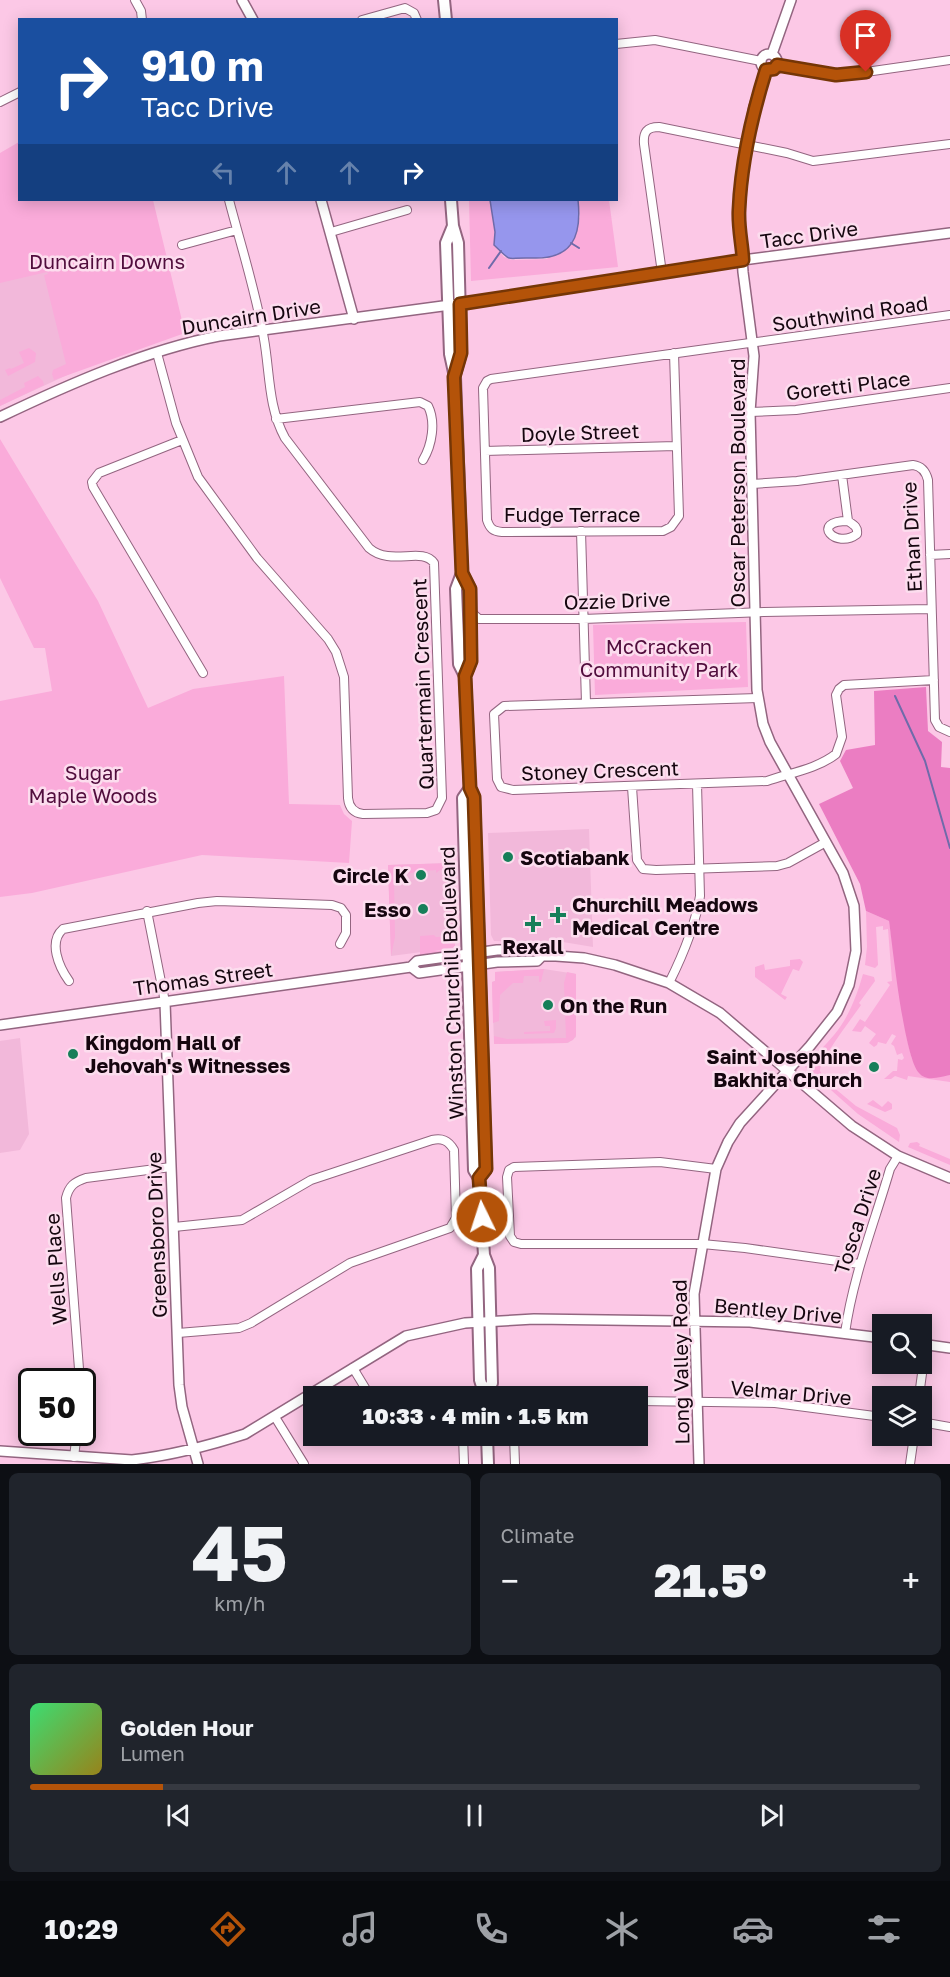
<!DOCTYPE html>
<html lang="en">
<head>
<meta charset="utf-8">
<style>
  :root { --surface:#171b24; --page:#20242c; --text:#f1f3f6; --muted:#9ea1a6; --line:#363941; --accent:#b45309 }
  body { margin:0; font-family:"Golos Text",sans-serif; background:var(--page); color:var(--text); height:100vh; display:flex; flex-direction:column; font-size:22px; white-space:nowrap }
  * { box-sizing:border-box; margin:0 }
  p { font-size:20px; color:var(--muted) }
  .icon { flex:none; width:33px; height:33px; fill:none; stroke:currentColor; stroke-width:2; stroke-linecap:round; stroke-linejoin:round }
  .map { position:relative; height:1464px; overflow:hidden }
  .details { display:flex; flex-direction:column; gap:9px; padding:9px; background:#0d0f14; flex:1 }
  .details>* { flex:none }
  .top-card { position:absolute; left:18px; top:18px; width:600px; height:183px; border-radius:0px; box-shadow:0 3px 15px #0003; background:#1a4fa0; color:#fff; overflow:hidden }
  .fabs { position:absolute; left:872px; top:1314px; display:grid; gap:12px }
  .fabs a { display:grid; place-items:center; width:60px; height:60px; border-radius:0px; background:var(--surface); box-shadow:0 3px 15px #0003; font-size:30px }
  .speed { position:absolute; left:18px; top:1368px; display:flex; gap:12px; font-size:30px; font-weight:700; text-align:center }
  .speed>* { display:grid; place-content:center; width:78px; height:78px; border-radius:50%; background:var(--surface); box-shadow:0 3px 15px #0003; line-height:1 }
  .speed .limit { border:3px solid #111; border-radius:9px; background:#fff; color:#111 }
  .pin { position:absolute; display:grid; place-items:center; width:51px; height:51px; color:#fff; margin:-62px -26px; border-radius:50% 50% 50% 0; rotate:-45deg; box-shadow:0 0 6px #0007 }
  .pin .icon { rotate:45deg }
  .me { position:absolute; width:66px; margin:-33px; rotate:356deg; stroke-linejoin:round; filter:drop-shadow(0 0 4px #0008) }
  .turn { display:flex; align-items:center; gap:21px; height:126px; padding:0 24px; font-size:27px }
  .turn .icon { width:78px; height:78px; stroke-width:2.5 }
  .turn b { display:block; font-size:42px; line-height:51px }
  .lanes { display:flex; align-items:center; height:57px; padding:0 24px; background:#0003; justify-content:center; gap:30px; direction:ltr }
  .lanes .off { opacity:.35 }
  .big { font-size:45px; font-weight:800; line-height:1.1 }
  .details .tile { flex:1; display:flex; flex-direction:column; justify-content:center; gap:9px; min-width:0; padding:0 21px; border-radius:9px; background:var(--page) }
  .details .dial { align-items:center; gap:0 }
  .dial b { font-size:78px; line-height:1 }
  .song { display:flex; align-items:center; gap:18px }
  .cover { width:72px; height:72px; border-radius:9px; background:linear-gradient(135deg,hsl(140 70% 55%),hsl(50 70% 35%)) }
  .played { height:6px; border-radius:3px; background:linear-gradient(90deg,var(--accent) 15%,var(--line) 15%) }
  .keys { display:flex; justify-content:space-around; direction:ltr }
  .heat { display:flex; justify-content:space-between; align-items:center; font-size:33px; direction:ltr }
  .details .tiles { flex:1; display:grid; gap:9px; grid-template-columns:1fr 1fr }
  .tile:last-child { grid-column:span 2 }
  .trip { position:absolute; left:303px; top:1386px; width:345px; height:60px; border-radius:0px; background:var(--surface); box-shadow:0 3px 15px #0003; font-weight:800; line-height:60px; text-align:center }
  .dock { display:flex; height:96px; justify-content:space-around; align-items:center; background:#090b0e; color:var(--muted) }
  .dock .icon { width:42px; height:42px }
  .dock .on { color:var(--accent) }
  .dock b { font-size:27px; color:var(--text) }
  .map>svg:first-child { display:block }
  .built { fill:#f2b8da }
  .green { fill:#faabda }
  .forest { fill:#eb7dc2 }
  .water { fill:#9696ed; stroke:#6f6baa; stroke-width:1.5 }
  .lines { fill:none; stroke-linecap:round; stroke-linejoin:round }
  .stream { stroke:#6f6baa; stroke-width:2 }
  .minor-casing { stroke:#936580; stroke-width:10 }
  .tertiary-casing { stroke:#936580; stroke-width:12 }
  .secondary-casing { stroke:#936580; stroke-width:14 }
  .minor { stroke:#fff; stroke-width:8 }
  .tertiary { stroke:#fff; stroke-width:9 }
  .secondary { stroke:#fff; stroke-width:10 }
  .route-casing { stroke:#753606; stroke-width:15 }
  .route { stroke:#b45309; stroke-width:10 }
  .poi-dot { fill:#167f59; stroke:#fcddee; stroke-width:2 }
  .labels { text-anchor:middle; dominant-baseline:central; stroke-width:5; stroke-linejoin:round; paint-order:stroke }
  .street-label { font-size:20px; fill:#15060f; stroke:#fcddee }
  .park-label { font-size:20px; fill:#510d3d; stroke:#fcddee }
  .poi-label { font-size:20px; font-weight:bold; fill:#15060f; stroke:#fcddee; text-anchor:start }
</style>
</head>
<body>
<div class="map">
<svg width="950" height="1464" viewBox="0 0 950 1464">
  <rect width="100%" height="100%" fill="#fcc8e6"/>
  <path class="built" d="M0 153 44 259 76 371 0 406Z
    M589 829 593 947 563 942 494 941 491 935 488 833Z
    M453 863 455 946 452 948 391 956 388 865Z
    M544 969 576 974V1037L568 1043 494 1044 492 982 495 981V972Z
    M20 1038 29 1134 20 1150 0 1153V1041Z"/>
  <path class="green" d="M19 142 20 200H153L185 333 54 380 52 374 53 370 66 364 44 275 48 274 47 272 0 283V153Z
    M469 200H490L495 232 494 245 504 257 512 260 547 259 580 217 578 200H609L618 267 471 281Z
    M29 348 36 353 35 362 8 376 5 370 10 368 11 369 24 363 19 352Z
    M38 376 43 381 44 385 0 406V400L25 387 24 383Z
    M0 439 98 601 148 708 193 689 284 676 289 804 340 805 344 814 352 821 349 863 202 855 32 893 0 897V701L52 691 45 648H34L0 578Z
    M746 622 748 687 595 695 593 625Z
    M453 863V869L440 870 436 873V870L414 872 413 873 401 874 394 878 395 937 391 956 388 865Z
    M448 880H452L454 923 447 919 446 884Z
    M866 911 889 921 907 1039 912 1059 929 1078 950 1075V1082L908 1076 907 1080 895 1076 891 1079H884L893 1071H897L898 1059 902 1060 904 1058 902 1053 897 1055 894 1046 891 1044 896 1036 892 1034 886 1044 878 1042 877 1045 874 1047 869 1043 876 1034 865 1026 861 1032 852 1031 860 1019 865 1022 890 985 887 982 892 981 888 929 883 930V926L876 927 878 965 875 968 865 965 867 947Z
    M434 935 436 937 454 936 455 946 452 948 433 951 452 950 420 956V936Z
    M800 959 803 962 799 971 793 969 781 994 787 997 785 1000 755 977V967L764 964 765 970 790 966V960Z
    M544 969 541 982H539V976H524L523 983H513L500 995 499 1021 493 1023 492 982 495 981V972Z
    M567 972 576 974V1035L573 1040 566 1043 494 1044V1036L507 1039 566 1038 564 983Z
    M863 974 874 977 875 981 859 1003 861 1005C853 1017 820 1059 820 1071L826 1081 856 1106 897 1128 900 1135 899 1142 858 1114 805 1067C814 1056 825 1046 834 1035 849 1017 857 995 863 974Z
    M556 1020V1028L554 1033 524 1034V1032L550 1031V1026H545L544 1021Z
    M873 1100 882 1107 888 1101 892 1104V1109L885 1112 867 1104Z
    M917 1142 920 1144 919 1146 950 1159V1165L908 1147 910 1143Z"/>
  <path class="forest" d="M926 687 928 731 942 742 941 767 950 768V1075C940 1077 926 1082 919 1073 904 1057 893 949 889 921L866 911 860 884 819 804 853 788 840 761 846 750 875 745 874 691Z"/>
  <path class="water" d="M490 200H578C582 237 572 260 531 258 504 257 514 264 494 245L495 232Z"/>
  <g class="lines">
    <path class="stream" d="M571 243 579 248
      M489 268 501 251
      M895 696 925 761 950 848"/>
    <defs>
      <path id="minor" d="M135 0 141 11 142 20
        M362 20 405 8 414 13 417 20
        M616 44 655 40 761 61
        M777 65 845 75 950 60
        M0 102 20 92
        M331 232 407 210
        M182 245 237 230
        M662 273 644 144C643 132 647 127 659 127L787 153 813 161 950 144
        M157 353 176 423 198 477 257 558 328 639 336 652 344 677 348 798C349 808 354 813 363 814L427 813 436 810 442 798 434 563C422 546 391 567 369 548L285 438C268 407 270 373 264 339 256 292 241 246 229 200
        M674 353 679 516 671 527 663 531 502 532C493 531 490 529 487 520L483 388 487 381 491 379C644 358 797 336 950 315
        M750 412 796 410 950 388
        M276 419 420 402 428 406C436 422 432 445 423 460
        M182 440 99 473 92 482 93 487 203 673
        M485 451 676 446
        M842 475 848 521C854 525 858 527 857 534 836 550 809 521 848 521
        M752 484 797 481 913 465C921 466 926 472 928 480L935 720 939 727 950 732
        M581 531 586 703
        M930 555 950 554
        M471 612 479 619H583L764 612 931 609
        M758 698 504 706 494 714 497 779 501 787 513 790 767 781C790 773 817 769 836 754L842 737 836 695 839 689 844 685 934 680
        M632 787 637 860 643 869 656 870 777 866 788 863 826 842
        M147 911 165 1002
        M69 981C59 967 48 942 63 929L198 903 217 901 332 905 341 908 346 915V933L340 944
        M669 983C683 955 695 927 700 896L697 784
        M716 1169 660 1162 514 1167 509 1170 507 1177 510 1236 514 1242 521 1244H702L745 1248 859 1264
        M174 1227 242 1220 311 1180 432 1140C442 1138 448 1140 454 1150L456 1218 450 1228 350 1263 251 1323 239 1328 178 1333
        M845 1333C853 1276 874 1224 890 1169L898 1156
        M353 1368 370 1396
        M80 1382 66 1198C69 1186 74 1182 86 1178L171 1167
        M919 1396 926 1344
        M638 1401 775 1403 882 1417
        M275 1417 304 1464
        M921 1422 950 1427
        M463 1436 464 1464
        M514 1436 515 1464
        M74 1457 77 1432
        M910 1464 914 1436"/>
      <path id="tertiary" d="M242 0 253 20
        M761 62a8 8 0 1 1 16 0a8 8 0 1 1-16 0Z
        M772 54 791 0
        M321 200 354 319
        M0 417C67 385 146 350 219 336L495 299 743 260 950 233
        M411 967 419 973 497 962 537 961 542 956H556L584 958 615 965 669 983 720 1013 852 1126 898 1156 950 1178
        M165 1002 179 1385 182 1407 198 1464
        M0 1025 411 967 417 961 497 950 538 949 542 956
        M921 1344 950 1348
        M0 1451 132 1460C167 1456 211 1445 245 1434L406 1336 465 1323 534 1319 750 1322 882 1338
        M699 1464 694 1294 716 1169 728 1142 740 1123 810 1046 837 1012 849 985 856 951 854 906 843 873 770 742 763 724 757 690 750 412 754 356 743 272 739 212 742 175 754 107 766 70"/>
      <path id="secondary" d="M444 0 446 20
        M451 200 453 226 458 243 461 353 455 374
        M453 226 446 243 450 354 455 377 462 573 456 589 459 664 465 676
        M462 573 470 589 471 661 465 676 470 788 474 797 486 1169 479 1178
        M470 788 463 798 474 1170 479 1178 484 1255 489 1268 492 1383 485 1394
        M484 1255 477 1269 480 1380 485 1396
        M487 1436 488 1464"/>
    </defs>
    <use href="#minor" class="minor-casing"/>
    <use href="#tertiary" class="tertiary-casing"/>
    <use href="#secondary" class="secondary-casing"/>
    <use href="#minor" class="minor"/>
    <use href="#tertiary" class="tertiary"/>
    <use href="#secondary" class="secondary"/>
  </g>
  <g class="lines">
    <defs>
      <path id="route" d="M482 1217 479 1178 486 1169 474 797 470 788 465 676 471 661 470 589 462 573 454 377 461 353 460 304 743 260C742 243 738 227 739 210 741 163 752 115 766 70L774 69 777 65 836 75 866 72"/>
    </defs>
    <use href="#route" class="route-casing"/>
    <use href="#route" class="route"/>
  </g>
  <g class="poi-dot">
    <circle cx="508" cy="857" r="6"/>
    <circle cx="421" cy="875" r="6"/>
    <circle cx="423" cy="909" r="6"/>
    <path d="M555 906h6v6h6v6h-6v6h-6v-6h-6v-6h6z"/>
    <path d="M530 915h6v6h6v6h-6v6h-6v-6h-6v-6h6z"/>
    <circle cx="548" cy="1005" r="6"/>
    <circle cx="73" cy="1054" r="6"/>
    <circle cx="874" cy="1067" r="6"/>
  </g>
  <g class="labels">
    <g class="street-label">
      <text transform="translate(809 234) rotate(-8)">Tacc Drive</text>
      <text transform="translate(850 313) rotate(-8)">Southwind Road</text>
      <text transform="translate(251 316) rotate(-9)">Duncairn Drive</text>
      <text transform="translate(848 385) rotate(-7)">Goretti Place</text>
      <text transform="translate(580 432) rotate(-2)">Doyle Street</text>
      <text transform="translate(737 483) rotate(-90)">Oscar Peterson Boulevard</text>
      <text x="572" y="514">Fudge Terrace</text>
      <text transform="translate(911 537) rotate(-93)">Ethan Drive</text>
      <text transform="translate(617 600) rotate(-2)">Ozzie Drive</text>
      <text transform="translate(422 684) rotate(-92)">Quartermain Crescent</text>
      <text transform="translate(600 770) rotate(-2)">Stoney Crescent</text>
      <text transform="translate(203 978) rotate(-8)">Thomas Street</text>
      <text transform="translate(451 983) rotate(-92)">Winston Churchill Boulevard</text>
      <text transform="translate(857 1221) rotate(-72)">Tosca Drive</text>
      <text transform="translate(156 1235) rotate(-92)">Greensboro Drive</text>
      <text transform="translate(55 1269) rotate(-94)">Wells Place</text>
      <text transform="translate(778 1310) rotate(5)">Bentley Drive</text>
      <text transform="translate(680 1362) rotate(-91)">Long Valley Road</text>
      <text transform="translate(791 1392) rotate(5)">Velmar Drive</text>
    </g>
    <g class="park-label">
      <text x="107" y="261">Duncairn Downs</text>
      <text x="659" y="646">McCracken<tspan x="659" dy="23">Community Park</tspan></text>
      <text x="93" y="772">Sugar<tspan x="93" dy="23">Maple Woods</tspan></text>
    </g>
    <g class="poi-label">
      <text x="520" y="857">Scotiabank</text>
      <text x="409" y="875" text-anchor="end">Circle K</text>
      <text x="572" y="904">Churchill Meadows<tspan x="572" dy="23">Medical Centre</tspan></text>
      <text x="411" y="909" text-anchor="end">Esso</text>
      <text x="533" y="946" text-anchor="middle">Rexall</text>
      <text x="560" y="1005">On the Run</text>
      <text x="85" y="1042">Kingdom Hall of<tspan x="85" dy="23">Jehovah's Witnesses</tspan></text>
      <text x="862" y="1056" text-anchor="end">Saint Josephine<tspan x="862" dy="23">Bakhita Church</tspan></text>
    </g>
  </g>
</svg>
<div class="fabs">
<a><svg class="icon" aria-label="search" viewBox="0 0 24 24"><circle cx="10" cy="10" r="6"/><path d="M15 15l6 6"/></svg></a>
<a><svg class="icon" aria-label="layers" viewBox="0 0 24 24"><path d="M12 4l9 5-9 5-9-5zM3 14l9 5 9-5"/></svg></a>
</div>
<div class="speed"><div class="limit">50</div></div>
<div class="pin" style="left:866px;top:72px;background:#d93025"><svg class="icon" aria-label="arrive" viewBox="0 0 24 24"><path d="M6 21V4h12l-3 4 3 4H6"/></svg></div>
<svg class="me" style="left:482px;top:1217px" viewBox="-20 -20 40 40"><circle r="17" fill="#b45309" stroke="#fff" stroke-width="3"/><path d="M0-11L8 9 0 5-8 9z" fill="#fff"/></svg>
<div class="trip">10:33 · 4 min · 1.5 km</div>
<div class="top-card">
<div class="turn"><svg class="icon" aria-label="right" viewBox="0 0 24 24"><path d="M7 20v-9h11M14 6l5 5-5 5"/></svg><div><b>910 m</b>Tacc Drive</div></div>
<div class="lanes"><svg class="icon off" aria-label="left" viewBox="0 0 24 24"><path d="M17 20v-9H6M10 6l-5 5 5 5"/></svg><svg class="icon off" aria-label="ahead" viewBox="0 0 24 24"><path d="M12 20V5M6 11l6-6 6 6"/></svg><svg class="icon off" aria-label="ahead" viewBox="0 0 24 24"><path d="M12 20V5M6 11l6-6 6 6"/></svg><svg class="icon" aria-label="right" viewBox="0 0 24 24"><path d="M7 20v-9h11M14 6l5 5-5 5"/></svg></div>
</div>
</div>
<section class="details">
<div class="tiles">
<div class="tile dial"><b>45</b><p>km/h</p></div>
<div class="tile"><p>Climate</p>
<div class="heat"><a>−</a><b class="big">21.5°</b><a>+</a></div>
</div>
<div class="tile">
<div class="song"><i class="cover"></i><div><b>Golden Hour</b><p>Lumen</p></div></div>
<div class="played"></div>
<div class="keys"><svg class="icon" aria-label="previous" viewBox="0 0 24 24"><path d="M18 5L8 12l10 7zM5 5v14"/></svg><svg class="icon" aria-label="pause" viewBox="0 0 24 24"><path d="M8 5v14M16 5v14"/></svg><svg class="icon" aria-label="next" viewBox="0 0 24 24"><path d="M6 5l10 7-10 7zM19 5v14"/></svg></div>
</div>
</div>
</section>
<nav class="dock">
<b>10:29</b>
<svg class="icon on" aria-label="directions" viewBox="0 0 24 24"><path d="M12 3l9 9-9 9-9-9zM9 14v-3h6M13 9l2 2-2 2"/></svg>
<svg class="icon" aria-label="music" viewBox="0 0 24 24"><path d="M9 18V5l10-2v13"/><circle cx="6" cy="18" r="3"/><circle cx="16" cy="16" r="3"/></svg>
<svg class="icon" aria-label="phone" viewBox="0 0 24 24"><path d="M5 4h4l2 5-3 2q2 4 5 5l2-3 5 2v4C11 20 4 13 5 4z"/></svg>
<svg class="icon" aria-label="climate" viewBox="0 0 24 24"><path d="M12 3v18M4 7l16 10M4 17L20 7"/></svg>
<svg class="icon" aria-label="car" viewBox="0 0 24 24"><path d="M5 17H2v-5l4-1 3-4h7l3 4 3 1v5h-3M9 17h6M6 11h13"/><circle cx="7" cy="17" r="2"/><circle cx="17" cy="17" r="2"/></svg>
<svg class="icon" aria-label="filters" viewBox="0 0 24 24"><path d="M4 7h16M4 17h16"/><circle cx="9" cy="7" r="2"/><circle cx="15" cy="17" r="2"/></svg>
</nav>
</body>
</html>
